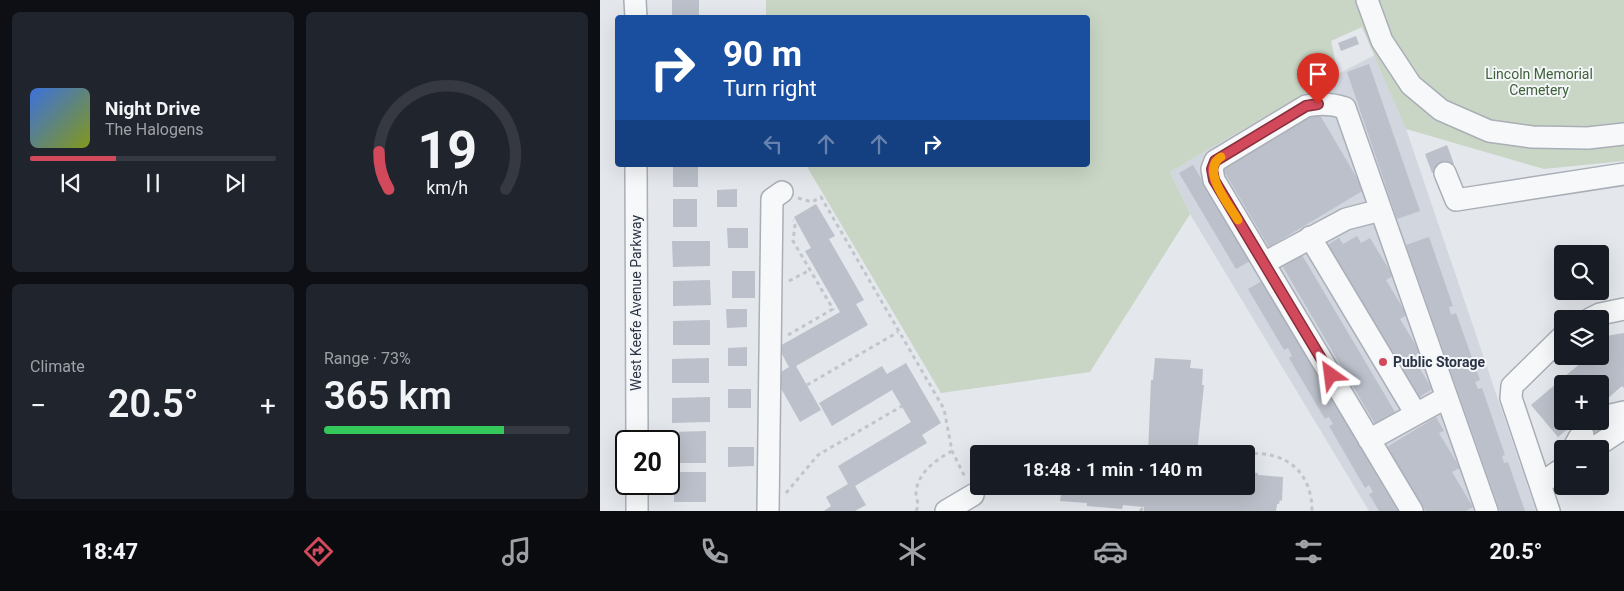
<!DOCTYPE html>
<html lang="en">
<head>
<meta charset="utf-8">
<style>
  :root { --surface:#171b24; --page:#20242c; --text:#f1f3f6; --muted:#9ea1a6; --line:#363941; --accent:#d1495b }
  body { margin:0; font-family:Roboto,sans-serif; background:var(--page); color:var(--text); height:100vh; display:flex; flex-direction:column; font-size:19px; white-space:nowrap }
  * { box-sizing:border-box; margin:0 }
  p { font-size:16px; color:var(--muted) }
  .icon { flex:none; width:28px; height:28px; fill:none; stroke:currentColor; stroke-width:2; stroke-linecap:round; stroke-linejoin:round }
  .map { position:relative; flex:1; overflow:hidden }
  .panel { display:flex; flex-direction:column; gap:12px; padding:12px; background:#0d0f14; width:600px }
  .panel>* { flex:none }
  .guide { position:absolute; left:15px; top:15px; width:475px; height:152px; border-radius:5px; box-shadow:0 5px 20px #0002; background:#1a4fa0; color:#fff; overflow:hidden }
  .controls { position:absolute; left:954px; top:245px; display:grid; gap:10px }
  .controls a { display:grid; place-items:center; width:55px; height:55px; border-radius:5px; background:var(--surface); box-shadow:0 5px 20px #0002; font-size:25px }
  .speed { position:absolute; left:15px; top:430px; display:flex; gap:10px; font-size:25px; font-weight:700; text-align:center }
  .speed>* { display:grid; place-content:center; width:65px; height:65px; border-radius:50%; background:var(--surface); box-shadow:0 5px 20px #0002; line-height:1 }
  .speed .limit { border:2px solid #111; border-radius:8px; background:#fff; color:#111 }
  .pin { position:absolute; display:grid; place-items:center; width:42px; height:42px; color:#fff; margin:-51px -21px; border-radius:50% 50% 50% 0; rotate:-45deg; box-shadow:0 0 5px #0007 }
  .pin .icon { rotate:45deg }
  .me { position:absolute; width:55px; margin:-28px; rotate:329deg; stroke-linejoin:round; filter:drop-shadow(0 0 4px #0008) }
  .turn { display:flex; align-items:center; gap:18px; height:105px; padding:0 25px; font-size:22px }
  .turn .icon { width:65px; height:65px; stroke-width:2.5 }
  .turn b { display:block; font-size:35px; line-height:42px }
  .lanes { display:flex; align-items:center; height:48px; padding:0 25px; background:#0003; justify-content:center; gap:25px; direction:ltr }
  .lanes .off { opacity:.35 }
  .big { font-size:38px; font-weight:600; line-height:1.1 }
  .panel .widget { flex:1; display:flex; flex-direction:column; justify-content:center; gap:8px; min-width:0; padding:0 18px; border-radius:8px; background:var(--page) }
  .panel .dial { align-items:center; gap:0 }
  .dial svg { height:130px; overflow:visible; fill:none; stroke:var(--line); stroke-width:7; stroke-linecap:round; text-anchor:middle }
  .dial text { fill:var(--text); stroke:none }
  .song { display:flex; align-items:center; gap:15px }
  .cover { width:60px; height:60px; border-radius:8px; background:linear-gradient(135deg,hsl(220 70% 55%),hsl(70 70% 35%)) }
  .played { height:5px; border-radius:2px; background:linear-gradient(90deg,var(--accent) 35%,var(--line) 35%) }
  .keys { display:flex; justify-content:space-around; direction:ltr }
  .heat { display:flex; justify-content:space-between; align-items:center; font-size:28px; direction:ltr }
  .charge { height:8px; border-radius:4px; background:linear-gradient(90deg,#34c759 73%,var(--line) 0) }
  .panel .tiles { flex:1; display:grid; gap:12px; grid-template-columns:repeat(2,1fr) }
  .trip { position:absolute; left:370px; top:445px; width:285px; height:50px; border-radius:5px; background:var(--surface); box-shadow:0 5px 20px #0002; font-weight:600; line-height:50px; text-align:center }
  .dock { display:flex; height:80px; justify-content:space-around; align-items:center; background:#090b0e; color:var(--muted) }
  .dock .icon { width:35px; height:35px }
  .dock .selected { color:var(--accent) }
  .dock b { font-size:22px; color:var(--text) }
  main { display:flex; flex:1; min-height:0 }
  .map>svg:first-child { display:block }
  .built { fill:#d2d6de }
  .green { fill:#c9d6c5 }
  .building { fill:#bbc0ca }
  .lines { fill:none; stroke-linecap:round; stroke-linejoin:round }
  .minor-casing { stroke:#a9aeb7; stroke-width:24 }
  .path { stroke:#c2c5cb; stroke-width:3; stroke-dasharray:4 4; stroke-linecap:butt }
  .minor { stroke:#f7f8fa; stroke-width:21 }
  .route-casing { stroke:#882f3b; stroke-width:12 }
  .route { stroke:#d1495b; stroke-width:9 }
  .slow { stroke:#f59e0b; stroke-width:9 }
  .poi-dot { fill:#d1495b; stroke:#f4f6f9; stroke-width:2 }
  .labels { text-anchor:middle; dominant-baseline:central; stroke-width:4; stroke-linejoin:round; paint-order:stroke }
  .park-label { font-size:14px; fill:#3f6138; stroke:#f4f6f9 }
  .street-label { font-size:14px; fill:#2b3445; stroke:#f4f6f9 }
  .poi-label { font-size:14px; font-weight:bold; fill:#2b3445; stroke:#f4f6f9; text-anchor:start }
</style>
</head>
<body>
<main>
<section class="panel">
<div class="tiles">
<div class="widget">
<div class="song"><i class="cover"></i><div><b>Night Drive</b><p>The Halogens</p></div></div>
<div class="played"></div>
<div class="keys"><svg class="icon" aria-label="previous" viewBox="0 0 24 24"><path d="M18 5L8 12l10 7zM5 5v14"/></svg><svg class="icon" aria-label="pause" viewBox="0 0 24 24"><path d="M8 5v14M16 5v14"/></svg><svg class="icon" aria-label="next" viewBox="0 0 24 24"><path d="M6 5l10 7-10 7zM19 5v14"/></svg></div>
</div>
<div class="widget dial"><svg viewBox="0 0 100 80">
<path d="M14 69A42 42 0 1 1 86 69"/>
<path d="M14 69A42 42 0 0 1 8 46" stroke="#d1495b"/>
<text x="50" y="56" font-size="32" font-weight="700">19</text>
<text x="50" y="72" font-size="11">km/h</text>
</svg></div>
<div class="widget"><p>Climate</p>
<div class="heat"><a>−</a><b class="big">20.5°</b><a>+</a></div>
</div>
<div class="widget"><p>Range · 73%</p><b class="big">365 km</b><div class="charge"></div></div>
</div>
</section>
<div class="map">
<svg width="1024" height="511" viewBox="0 0 1024 511">
  <rect width="100%" height="100%" fill="#e4e7ec"/>
  <path class="built" d="M775 55 806 129 936 511H769L590 214 570 172 738 74Z"/>
  <path class="green" d="M166 0H1024V161L944 169 806 129 762 27 731 41 738 74 570 172 590 214 490 372 341 393 206 165H488V18L166 17Z"/>
  <path class="building" d="M72 0H99V18H72Z
    M756 36 759 44 741 51 738 43Z
    M769 64 820 211 797 219 747 72Z
    M717 110 764 190 669 247 622 168Z
    M847 145 854 164 832 173 825 154Z
    M73 165H98V187H73Z
    M593 165 650 261 636 269 579 173Z
    M137 189V207H117V190Z
    M73 199H97V227H73Z
    M216 204 235 236 229 239 264 300 256 304 268 325 196 366 221 410 200 422 174 376 189 367 178 347 240 312 205 251 211 248 194 217Z
    M127 228H148V248H128Z
    M757 236 761 243 770 238 793 276 786 280 807 315 800 319 820 352 813 357 832 389 815 400 724 247 739 238 743 244Z
    M829 237 853 306 849 307 851 315 856 313 880 380 875 382 878 389 882 388 905 455 902 456 904 463 908 462 925 511H900L806 245Z
    M72 241H110V266L73 267Z
    M702 255 795 412 775 424 683 267Z
    M132 271H155V298H132Z
    M110 280 111 305 73 306V281Z
    M662 281 798 511H779L769 494 773 492 769 485 765 488 729 426 733 424 729 417 725 419 689 358 692 356 688 348 684 350 648 289Z
    M126 309H147V327L127 328Z
    M110 320V345H73V321Z
    M1024 333V388L1022 386 1000 405V384H962V421H1000L1009 427 990 443 978 428 983 424 981 421 977 425 975 423 958 437 931 405 989 356H1000V337Z
    M147 347V366H128V348Z
    M109 358V383H72V359Z
    M555 358 591 360 590 368 603 369 602 385H604L597 454H548L551 380H553Z
    M306 363 341 423 322 435 327 443 255 486 266 505 255 511H224L231 506 226 497 248 484 238 466 311 422 292 390 232 426 219 403 282 366 287 374Z
    M128 389H151V408H128Z
    M110 397V422L72 423V398Z
    M836 417 844 431 839 433 860 468 852 472 873 507 866 511H825L787 447Z
    M106 431V463H74L73 432Z
    M128 447H154V466L128 467Z
    M74 472H106V502H74Z
    M646 472 658 473V475L683 477 682 501 680 500 679 504H677L676 511H544V507L523 505 522 509 487 506V503L460 501 462 486H646Z"/>
  <g class="lines">
    <defs>
      <path id="minor" d="M35 0 36 18
        M767 0 782 41 811 85 841 110 889 131 932 137 988 138 1024 134
        M36 165 37 441
        M845 173 856 200 1024 174
        M710 237 816 414
        M664 263 746 219 781 210
        M990 319 1000 314 1024 309
        M1003 419 1007 416 1024 412
        M769 440 847 397
        M973 449 979 438 983 435
        M992 449 1024 428
        M37 484V511
        M940 484 962 469
        M168 511 172 199 182 192
        M346 511 373 495
        M812 511 614 180 612 169 615 161 706 106C720 103 731 103 745 108L887 511
        M949 511 911 398 912 386 962 337"/>
    </defs>
    <use href="#minor" class="minor-casing"/>
    <path class="path" d="M198 198 212 202 221 197 344 409 352 451 366 479
      M189 281 210 270
      M188 335 233 309 193 241 195 225 193 220
      M207 385 298 332
      M646 454C685 450 712 471 712 511
      M186 493 218 455 302 406
      M316 511C320 504 316 499 316 492 318 472 337 459 352 451
      M540 511 544 507"/>
    <use href="#minor" class="minor"/>
  </g>
  <g class="lines">
    <defs>
      <path id="route" d="M718 104 706 106 615 161 612 169 614 180 731 375"/>
    </defs>
    <use href="#route" class="route-casing"/>
    <use href="#route" class="route"/>
    <path class="slow" d="M621 157C600 170 629 205 638 220"/>
  </g>
  <circle class="poi-dot" cx="783" cy="362" r="5"/>
  <g class="labels">
    <g class="park-label">
      <text x="939" y="74">Lincoln Memorial<tspan x="939" dy="16">Cemetery</tspan></text>
    </g>
    <g class="street-label">
      <text transform="translate(36 303) rotate(-90)">West Keefe Avenue Parkway</text>
    </g>
    <g class="poi-label">
      <text x="793" y="362">Public Storage</text>
    </g>
  </g>
</svg>
<div class="controls">
<a><svg class="icon" aria-label="search" viewBox="0 0 24 24"><circle cx="10" cy="10" r="6"/><path d="M15 15l6 6"/></svg></a>
<a><svg class="icon" aria-label="layers" viewBox="0 0 24 24"><path d="M12 4l9 5-9 5-9-5zM3 14l9 5 9-5"/></svg></a>
<a>+</a>
<a>−</a>
</div>
<div class="speed"><div class="limit">20</div></div>
<div class="pin" style="left:718px;top:104px;background:#d93025"><svg class="icon" aria-label="arrive" viewBox="0 0 24 24"><path d="M6 21V4h12l-3 4 3 4H6"/></svg></div>
<svg class="me" style="left:731px;top:375px" viewBox="-20 -20 40 40"><path d="M0-17L14 15 0 8-14 15z" fill="#d1495b" stroke="#fff" stroke-width="4"/></svg>
<div class="trip">18:48 · 1 min · 140 m</div>
<div class="guide">
<div class="turn"><svg class="icon" aria-label="right" viewBox="0 0 24 24"><path d="M7 20v-9h11M14 6l5 5-5 5"/></svg><div><b>90 m</b>Turn right</div></div>
<div class="lanes"><svg class="icon off" aria-label="left" viewBox="0 0 24 24"><path d="M17 20v-9H6M10 6l-5 5 5 5"/></svg><svg class="icon off" aria-label="ahead" viewBox="0 0 24 24"><path d="M12 20V5M6 11l6-6 6 6"/></svg><svg class="icon off" aria-label="ahead" viewBox="0 0 24 24"><path d="M12 20V5M6 11l6-6 6 6"/></svg><svg class="icon" aria-label="right" viewBox="0 0 24 24"><path d="M7 20v-9h11M14 6l5 5-5 5"/></svg></div>
</div>
</div>
</main>
<nav class="dock">
<b>18:47</b>
<svg class="icon selected" aria-label="directions" viewBox="0 0 24 24"><path d="M12 3l9 9-9 9-9-9zM9 14v-3h6M13 9l2 2-2 2"/></svg>
<svg class="icon" aria-label="music" viewBox="0 0 24 24"><path d="M9 18V5l10-2v13"/><circle cx="6" cy="18" r="3"/><circle cx="16" cy="16" r="3"/></svg>
<svg class="icon" aria-label="phone" viewBox="0 0 24 24"><path d="M5 4h4l2 5-3 2q2 4 5 5l2-3 5 2v4C11 20 4 13 5 4z"/></svg>
<svg class="icon" aria-label="climate" viewBox="0 0 24 24"><path d="M12 3v18M4 7l16 10M4 17L20 7"/></svg>
<svg class="icon" aria-label="car" viewBox="0 0 24 24"><path d="M5 17H2v-5l4-1 3-4h7l3 4 3 1v5h-3M9 17h6M6 11h13"/><circle cx="7" cy="17" r="2"/><circle cx="17" cy="17" r="2"/></svg>
<svg class="icon" aria-label="filters" viewBox="0 0 24 24"><path d="M4 7h16M4 17h16"/><circle cx="9" cy="7" r="2"/><circle cx="15" cy="17" r="2"/></svg>
<b>20.5°</b>
</nav>
</body>
</html>
